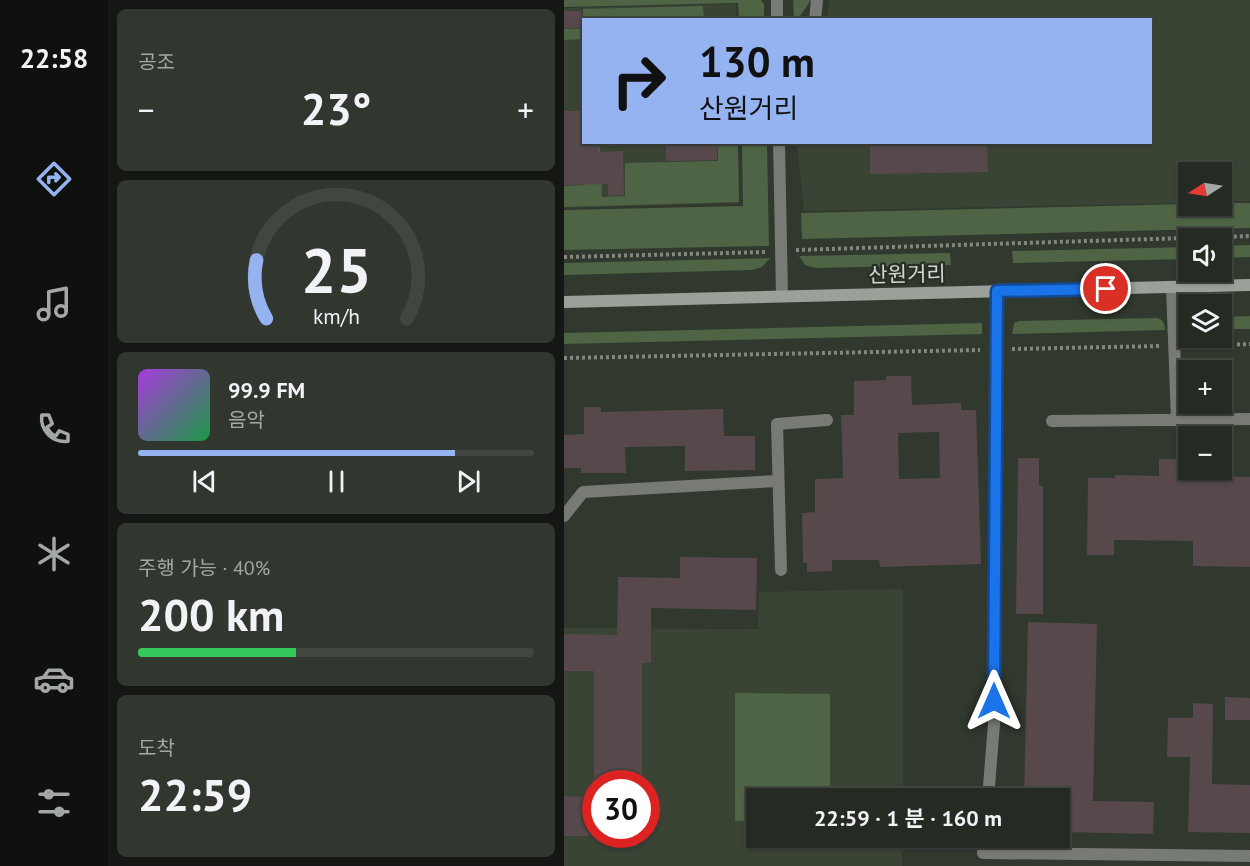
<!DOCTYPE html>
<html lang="ko">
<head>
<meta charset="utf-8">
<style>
  :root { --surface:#252a22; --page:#31362f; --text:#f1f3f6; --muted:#a3a7a5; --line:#424640; --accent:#95b2f1 }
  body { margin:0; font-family:"PT Sans","Noto Sans KR",sans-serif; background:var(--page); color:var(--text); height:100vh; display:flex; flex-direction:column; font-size:22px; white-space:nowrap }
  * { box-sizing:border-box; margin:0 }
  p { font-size:20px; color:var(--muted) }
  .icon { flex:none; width:33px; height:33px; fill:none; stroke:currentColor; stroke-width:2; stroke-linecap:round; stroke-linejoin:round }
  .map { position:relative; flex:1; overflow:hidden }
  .panel { display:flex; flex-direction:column; gap:9px; padding:9px; background:#141713; width:456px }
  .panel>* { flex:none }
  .banner { position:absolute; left:18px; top:18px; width:570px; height:126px; border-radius:0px; box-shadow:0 2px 4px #0004,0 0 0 2px var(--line); background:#95b2f1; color:#111; overflow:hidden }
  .needle { width:39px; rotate:258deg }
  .buttons { position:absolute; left:614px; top:162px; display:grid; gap:12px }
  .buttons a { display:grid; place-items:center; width:54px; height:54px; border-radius:0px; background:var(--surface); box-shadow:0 2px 4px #0004,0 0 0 2px var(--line); font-size:30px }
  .speed { position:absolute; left:18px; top:770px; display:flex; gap:12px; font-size:30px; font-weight:700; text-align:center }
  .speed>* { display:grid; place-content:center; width:78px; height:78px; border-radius:50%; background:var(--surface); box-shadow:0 2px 4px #0004,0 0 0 2px var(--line); line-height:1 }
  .speed .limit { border:9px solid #d22; background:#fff; color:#111 }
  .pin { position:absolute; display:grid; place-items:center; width:51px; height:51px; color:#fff; margin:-26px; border:3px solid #fff; border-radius:50%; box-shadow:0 2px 6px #0007 }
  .me { position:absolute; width:66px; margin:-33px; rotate:0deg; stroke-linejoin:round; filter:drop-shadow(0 0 4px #0008) }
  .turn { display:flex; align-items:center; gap:21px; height:126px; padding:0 18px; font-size:27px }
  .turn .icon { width:78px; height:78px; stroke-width:2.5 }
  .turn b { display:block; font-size:42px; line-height:51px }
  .big { font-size:45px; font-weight:600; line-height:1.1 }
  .panel .card { flex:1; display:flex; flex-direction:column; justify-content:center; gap:9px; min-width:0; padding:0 21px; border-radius:9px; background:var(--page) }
  .panel .dial { align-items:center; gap:0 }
  .dial svg { height:156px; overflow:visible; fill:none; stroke:var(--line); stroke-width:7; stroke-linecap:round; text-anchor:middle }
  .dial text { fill:var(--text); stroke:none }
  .song { display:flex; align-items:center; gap:18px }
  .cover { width:72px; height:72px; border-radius:9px; background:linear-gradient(135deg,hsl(280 70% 55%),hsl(140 70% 35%)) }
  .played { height:6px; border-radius:3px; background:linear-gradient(90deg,var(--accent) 80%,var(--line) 80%) }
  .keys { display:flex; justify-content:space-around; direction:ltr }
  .heat { display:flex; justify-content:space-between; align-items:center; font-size:33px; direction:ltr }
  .charge { height:9px; border-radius:4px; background:linear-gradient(90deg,#34c759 40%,var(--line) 0) }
  .trip { position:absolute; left:182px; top:788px; width:324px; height:60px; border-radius:0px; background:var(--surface); box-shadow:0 2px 4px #0004,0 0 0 2px var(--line); font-weight:600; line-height:60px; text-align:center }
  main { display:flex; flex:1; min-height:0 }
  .tab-bar { display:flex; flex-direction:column; width:108px; justify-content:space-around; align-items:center; background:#0f110e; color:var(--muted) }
  .tab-bar .icon { width:42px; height:42px }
  .tab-bar .current { color:var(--accent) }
  .tab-bar b { font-size:27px; color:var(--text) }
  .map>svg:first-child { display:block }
  .built { fill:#394434; fill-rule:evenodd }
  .green { fill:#4e6444 }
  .building { fill:#56484b; fill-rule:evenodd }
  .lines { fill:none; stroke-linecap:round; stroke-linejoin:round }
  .path { stroke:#828880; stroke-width:4; stroke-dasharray:3 3; stroke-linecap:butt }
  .service { stroke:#777a75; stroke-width:12 }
  .minor { stroke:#777a75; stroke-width:12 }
  .secondary { stroke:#9ba198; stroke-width:12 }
  .route-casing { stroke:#114b97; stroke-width:15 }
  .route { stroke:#1a73e8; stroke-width:10 }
  .labels { text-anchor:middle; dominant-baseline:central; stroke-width:4.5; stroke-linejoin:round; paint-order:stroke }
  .street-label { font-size:21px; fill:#d3d7d1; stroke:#272e24 }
</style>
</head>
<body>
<main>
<nav class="tab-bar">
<b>22:58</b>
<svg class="icon current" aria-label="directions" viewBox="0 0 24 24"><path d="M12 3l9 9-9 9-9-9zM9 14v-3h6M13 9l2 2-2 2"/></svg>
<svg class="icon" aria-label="music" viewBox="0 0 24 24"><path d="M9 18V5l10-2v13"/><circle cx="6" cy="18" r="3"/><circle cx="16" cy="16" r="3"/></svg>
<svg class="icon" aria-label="phone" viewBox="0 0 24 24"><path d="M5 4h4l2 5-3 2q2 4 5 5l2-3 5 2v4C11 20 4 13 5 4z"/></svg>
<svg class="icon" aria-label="climate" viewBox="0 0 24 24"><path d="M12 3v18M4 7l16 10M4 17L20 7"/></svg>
<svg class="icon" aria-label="car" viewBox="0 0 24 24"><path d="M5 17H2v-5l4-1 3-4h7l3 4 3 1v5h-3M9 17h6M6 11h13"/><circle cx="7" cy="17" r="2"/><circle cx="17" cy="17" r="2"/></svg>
<svg class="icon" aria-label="filters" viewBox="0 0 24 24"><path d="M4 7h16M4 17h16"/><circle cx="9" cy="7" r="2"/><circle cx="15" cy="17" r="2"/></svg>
</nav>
<section class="panel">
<div class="card"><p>공조</p>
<div class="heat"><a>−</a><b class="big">23°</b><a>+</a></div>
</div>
<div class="card dial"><svg viewBox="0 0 100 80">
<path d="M14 69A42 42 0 1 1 86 69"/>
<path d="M14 69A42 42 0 0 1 9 39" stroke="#95b2f1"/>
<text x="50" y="56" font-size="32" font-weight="700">25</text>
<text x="50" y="72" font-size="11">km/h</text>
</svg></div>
<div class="card">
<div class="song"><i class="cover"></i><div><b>99.9 FM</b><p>음악</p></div></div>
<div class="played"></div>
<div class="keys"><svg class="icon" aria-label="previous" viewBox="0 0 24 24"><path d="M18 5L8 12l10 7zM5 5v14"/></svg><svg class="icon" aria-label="pause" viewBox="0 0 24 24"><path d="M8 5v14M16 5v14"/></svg><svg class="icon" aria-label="next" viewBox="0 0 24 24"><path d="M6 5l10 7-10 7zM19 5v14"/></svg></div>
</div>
<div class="card"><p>주행 가능 · 40%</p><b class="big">200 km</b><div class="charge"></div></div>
<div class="card"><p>도착</p><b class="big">22:59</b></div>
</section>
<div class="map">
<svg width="686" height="866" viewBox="0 0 686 866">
  <rect width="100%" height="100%" fill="#31382e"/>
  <path class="built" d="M266 0H686V201L657 202V172H624V203L240 211 233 143 586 142V20L263 19Z
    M172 4V19L20 20V142L174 143 175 203 0 208V8Z
    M339 589V798H192V837H338V866H0V628L194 629 195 592ZM32 783H82V834H32Z"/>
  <path class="green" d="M0 0H197L200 4V19H175L174 3 0 7Z
    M229 0H247L234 19H230Z
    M139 6 140 19 20 20 19 23V9Z
    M0 29H19V39L0 40Z
    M154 143H174L175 202 0 207V186L20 185 19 148 36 147 38 197 61 196V163L154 161Z
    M178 143H203L205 246 0 250V210L179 206Z
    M657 203H686V228L238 239 237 213 624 204 657 206Z
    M686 245V257L657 258V246Z
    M624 247V259L449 263 448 251Z
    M386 253 387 265 252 268 241 265 235 256Z
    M206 258 198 267 188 270 0 275V263Z
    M686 316V329H657V317Z
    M593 318C600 320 600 323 601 330L448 334 450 323 455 321Z
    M418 323V334L0 344V333Z
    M171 693 266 694V798H192V821H171Z"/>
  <path class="building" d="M0 11H17V28H0Z
    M0 111H20V142H34L35 152 59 151 60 195 44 196V184L0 185Z
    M102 142H153V160L102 161Z
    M306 142H423L424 172 306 174Z
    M322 376H347L348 405 397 403V410H412L417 564 316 567 315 560H268V571L243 572V563H239L238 513 251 512V479L279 478 277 415H290V381L322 380ZM375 432 376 478 335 479 334 433Z
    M20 407H37V412L159 409 160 436H191V470L121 471V446L61 447 62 473H17V468H0V435L20 434Z
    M454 458H475V486H479V614H452Z
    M595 459H624V470H645V476L686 477V567L629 566V541L550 540V555H523L524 478H551V475L595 476Z
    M116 557 193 558 192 610 87 608V663H78V783H30V671H0V634L53 635 54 577 116 578Z
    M464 622 533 624 529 801 590 802 589 834 495 832V798H460Z
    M661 697 686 698V720H661Z
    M629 703 649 704 648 784 686 785V833L624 832 626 757H603L604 718H629Z
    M0 796 32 797V836H0Z"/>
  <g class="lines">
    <path class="path" d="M232 250 686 236
      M0 257 203 252
      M625 346 686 344
      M448 349 596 346
      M0 358 416 350"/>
    <path class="service" d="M608 287 613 420
      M488 421 686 419"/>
    <path class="minor" d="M213 0V20
      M251 20 253 0
      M215 142 218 296
      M0 516 19 492 213 481
      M217 570 213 424 263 420
      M424 798 430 724 433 292
      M420 837 419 853 686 856"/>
    <path class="secondary" d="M0 302 686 285"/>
  </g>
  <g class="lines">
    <defs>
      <path id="route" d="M430 701 433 291 542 289"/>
    </defs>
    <use href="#route" class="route-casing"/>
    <use href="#route" class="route"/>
  </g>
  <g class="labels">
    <g class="street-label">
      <text transform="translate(343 274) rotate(-1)">산원거리</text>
    </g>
  </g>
</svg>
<div class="buttons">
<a><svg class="needle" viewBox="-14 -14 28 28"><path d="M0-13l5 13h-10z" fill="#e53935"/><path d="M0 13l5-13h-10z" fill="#a3a7a5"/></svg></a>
<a><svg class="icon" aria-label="sound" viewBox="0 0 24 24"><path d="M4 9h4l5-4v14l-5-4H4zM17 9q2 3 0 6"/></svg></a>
<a><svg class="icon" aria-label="layers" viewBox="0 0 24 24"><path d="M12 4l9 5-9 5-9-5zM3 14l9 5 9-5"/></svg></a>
<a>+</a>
<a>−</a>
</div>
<div class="speed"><div class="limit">30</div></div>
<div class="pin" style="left:542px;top:289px;background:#d93025"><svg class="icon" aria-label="arrive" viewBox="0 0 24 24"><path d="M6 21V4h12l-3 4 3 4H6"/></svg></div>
<svg class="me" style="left:430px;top:701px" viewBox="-20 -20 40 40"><path d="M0-17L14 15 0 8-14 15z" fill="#1a73e8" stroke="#fff" stroke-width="4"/></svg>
<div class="trip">22:59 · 1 분 · 160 m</div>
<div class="banner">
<div class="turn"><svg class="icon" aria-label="right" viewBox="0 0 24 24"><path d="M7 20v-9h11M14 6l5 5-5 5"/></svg><div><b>130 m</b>산원거리</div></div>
</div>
</div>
</main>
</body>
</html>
